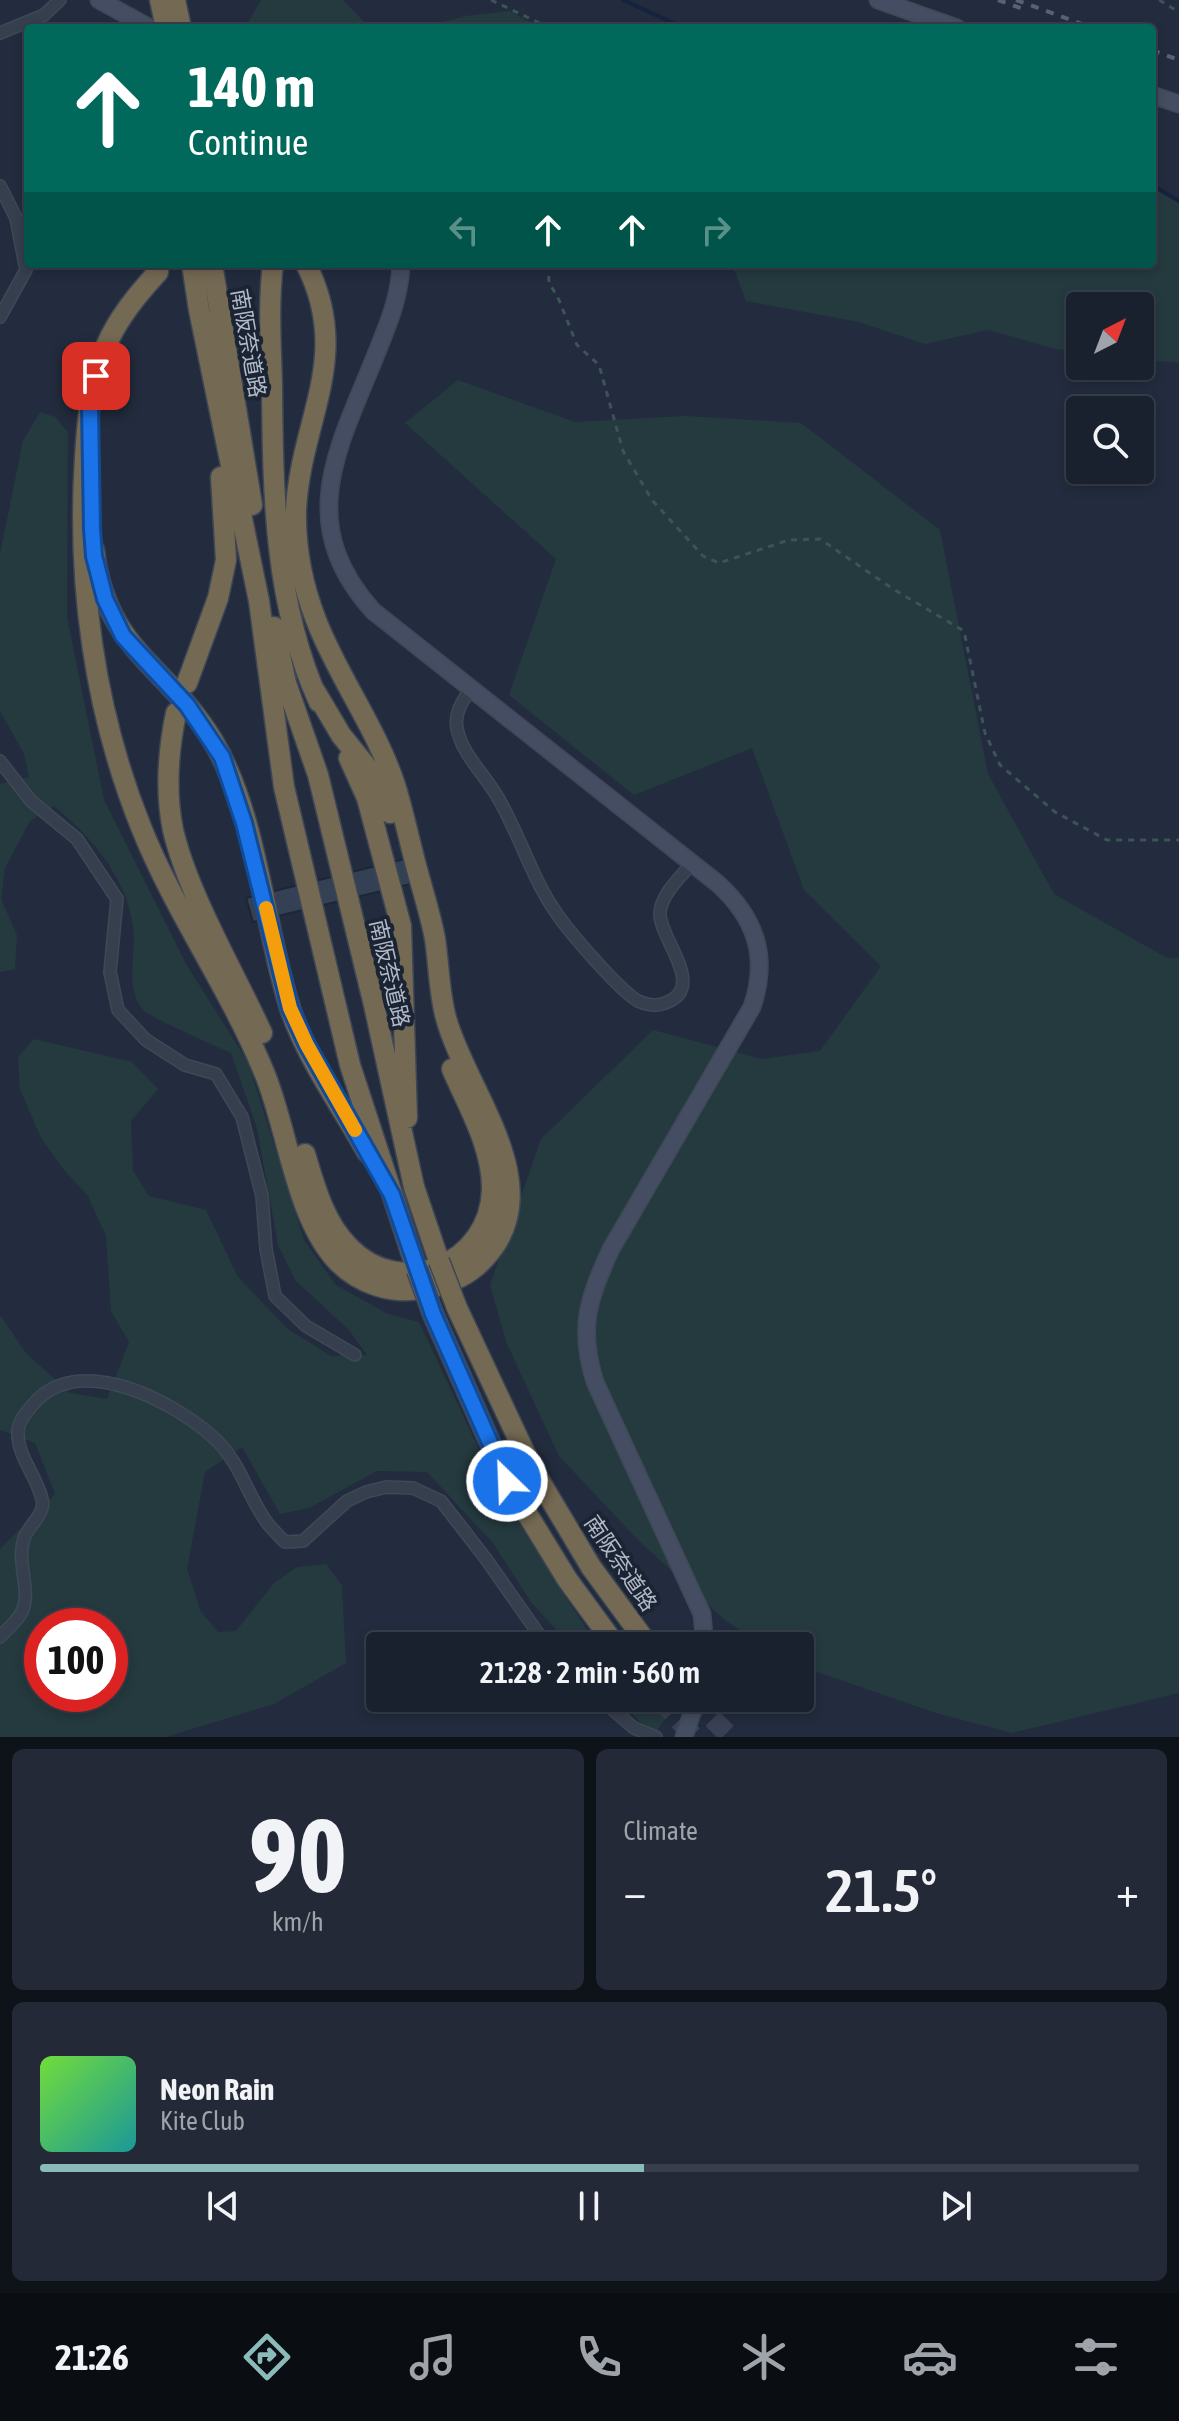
<!DOCTYPE html>
<html lang="en">
<head>
<meta charset="utf-8">
<style>
  :root { --surface:#1a212e; --page:#232936; --text:#f1f3f6; --muted:#9fa3aa; --line:#383e4a; --accent:#8bbbb9 }
  body { margin:0; font-family:"Asap Condensed","Noto Sans JP",sans-serif; background:var(--page); color:var(--text); height:100vh; display:flex; flex-direction:column; font-size:30px; white-space:nowrap }
  * { box-sizing:border-box; margin:0 }
  p { font-size:26px; color:var(--muted) }
  .icon { flex:none; width:44px; height:44px; fill:none; stroke:currentColor; stroke-width:2; stroke-linecap:round; stroke-linejoin:round }
  .map { position:relative; height:1737px; overflow:hidden }
  .panel { display:flex; flex-direction:column; gap:12px; padding:12px; background:#0e1219; flex:1 }
  .panel>* { flex:none }
  .top-card { position:absolute; left:24px; top:24px; width:1132px; height:244px; border-radius:8px; box-shadow:0 4px 12px #0003,0 0 0 2px var(--line); background:#00695c; color:#fff; overflow:hidden }
  .needle { width:52px; rotate:42deg }
  .tools { position:absolute; left:1066px; top:292px; display:grid; gap:16px }
  .tools a { display:grid; place-items:center; width:88px; height:88px; border-radius:8px; background:var(--surface); box-shadow:0 4px 12px #0003,0 0 0 2px var(--line); font-size:40px }
  .speed { position:absolute; left:24px; top:1608px; display:flex; gap:16px; font-size:40px; font-weight:700; text-align:center }
  .speed>* { display:grid; place-content:center; width:104px; height:104px; border-radius:50%; background:var(--surface); box-shadow:0 4px 12px #0003,0 0 0 2px var(--line); line-height:1 }
  .speed .limit { border:12px solid #d22; background:#fff; color:#111 }
  .pin { position:absolute; display:grid; place-items:center; width:68px; height:68px; color:#fff; margin:-34px; border-radius:16px; box-shadow:0 4px 12px #0006 }
  .me { position:absolute; width:88px; margin:-44px; rotate:336deg; stroke-linejoin:round; filter:drop-shadow(0 0 6px #0008) }
  .turn { display:flex; align-items:center; gap:28px; height:168px; padding:0 32px; font-size:36px }
  .turn .icon { width:104px; height:104px; stroke-width:2.5 }
  .turn b { display:block; font-size:56px; line-height:68px }
  .lanes { display:flex; align-items:center; height:76px; padding:0 32px; background:#0003; justify-content:center; gap:40px; direction:ltr }
  .lanes .off { opacity:.35 }
  .big { font-size:60px; font-weight:600; line-height:1.1 }
  .panel .widget { flex:1; display:flex; flex-direction:column; justify-content:center; gap:12px; min-width:0; padding:0 28px; border-radius:12px; background:var(--page) }
  .panel .dial { align-items:center; gap:0 }
  .dial b { font-size:104px; line-height:1 }
  .song { display:flex; align-items:center; gap:24px }
  .cover { width:96px; height:96px; border-radius:12px; background:linear-gradient(135deg,hsl(100 70% 55%),hsl(180 70% 35%)) }
  .played { height:8px; border-radius:4px; background:linear-gradient(90deg,var(--accent) 55%,var(--line) 55%) }
  .keys { display:flex; justify-content:space-around; direction:ltr }
  .heat { display:flex; justify-content:space-between; align-items:center; font-size:44px; direction:ltr }
  .panel .tiles { flex:1; display:grid; gap:12px; grid-template-columns:1fr 1fr }
  .widget:last-child { grid-column:span 2 }
  .trip { position:absolute; left:366px; top:1632px; width:448px; height:80px; border-radius:8px; background:var(--surface); box-shadow:0 4px 12px #0003,0 0 0 2px var(--line); font-weight:600; line-height:80px; text-align:center }
  .dock { display:flex; height:128px; justify-content:space-around; align-items:center; background:#0a0d12; color:var(--muted) }
  .dock .icon { width:56px; height:56px }
  .dock .current { color:var(--accent) }
  .dock b { font-size:36px; color:var(--text) }
  .map>svg:first-child { display:block }
  .green { fill:#243a3f; fill-rule:evenodd }
  .lines { fill:none; stroke-linecap:round; stroke-linejoin:round }
  .stream { stroke:#15233c; stroke-width:4 }
  .building { fill:#344054; stroke:#1d2634; stroke-width:2 }
  .highway-tunnel { stroke:#384153; stroke-width:20; stroke-dasharray:20 10; stroke-linecap:butt }
  .street-casing { stroke:#3f4856; stroke-width:14 }
  .secondary-casing { stroke:#3f4856; stroke-width:19 }
  .highway-casing { stroke:#3e4655; stroke-width:23 }
  .path { stroke:#3d5357; stroke-width:3; stroke-dasharray:6 6; stroke-linecap:butt }
  .street { stroke:#363f4e; stroke-width:11 }
  .secondary { stroke:#444d61; stroke-width:16 }
  .highway { stroke:#746953; stroke-width:20 }
  .rail { stroke:#586275; stroke-width:4; stroke-dasharray:8 8; stroke-linecap:butt }
  .highway-bridge-casing { stroke:#3e4655; stroke-width:23; stroke-linecap:butt }
  .highway-bridge { stroke:#746953; stroke-width:20 }
  .route-casing { stroke:#114b97; stroke-width:20 }
  .route { stroke:#1a73e8; stroke-width:14 }
  .slow { stroke:#f59e0b; stroke-width:14 }
  .labels { text-anchor:middle; dominant-baseline:central; stroke-width:8; stroke-linejoin:round; paint-order:stroke }
  .street-label { font-size:22px; fill:#b2b9c9; stroke:#1b2432 }
</style>
</head>
<body>
<div class="map">
<svg width="1179" height="1737" viewBox="0 0 1179 1737">
  <rect width="100%" height="100%" fill="#222c3e"/>
  <path class="green" d="M261 0H343L370 28H245Z
    M509 11 542 28H420L465 16Z
    M1152 186 1179 202V363L1140 359V306H1080V352L1056 349 988 330 925 344 859 322 746 301 732 264H1152Z
    M458 380 575 422 686 416 801 423 940 530 988 774 1054 894 1167 958H1179V1693L1012 1733 936 1713 800 1666V1646H765L726 1621 638 1540 559 1456 507 1344 490 1285 541 1139 653 1030 762 1059 820 1051 881 966 804 890 752 748 634 795 509 695 556 559 405 423Z
    M40 412 55 417 68 432 67 617 104 800 186 964 248 1062 304 1240 336 1285 388 1314 419 1322 499 1492 597 1646H571L531 1602 493 1543 427 1472 377 1471 309 1508 280 1514 242 1447 205 1472 187 1569 201 1612 218 1632 236 1631 274 1583 297 1567 326 1564 342 1585 346 1663 274 1704 166 1737H0V1549L55 1494 35 1443 0 1430V1315L26 1353 70 1393 107 1399 129 1342 111 1311 106 1236 88 1196 64 1170 41 1138 20 1089 18 1057 34 1039 132 1062 158 1089 131 1121 133 1171 149 1196 206 1210 238 1277 288 1329 331 1356 367 1355 349 1330 296 1281 278 1245 257 1128 231 1053C216 1046 151 1018 143 1010 124 987 137 953 133 926 126 876 91 837 54 806L30 821 5 868 1 899 17 935 15 969 0 972V784L29 777 24 754 0 711V554L23 441ZM42 1626H110V1694H42Z
    M618 1698H668L664 1721 653 1736Z"/>
  <g class="lines">
    <path class="stream" d="M623 0 684 28
      M1152 185 1179 201"/>
  </g>
  <path class="building" d="M421 855 427 880 253 922 246 898Z"/>
  <g class="lines">
    <path class="highway-tunnel" d="M659 1698 694 1737
      M691 1698 731 1737"/>
    <defs>
      <path id="street" d="M0 33 44 15 60 0
        M0 186 16 218 26 270 0 317
        M470 689C463 701 454 713 457 728 461 753 485 775 497 796 519 833 531 876 555 911 568 931 619 990 638 1001 645 1004 655 1006 662 1004 710 990 660 940 660 914 660 895 681 877 692 863
        M0 761 31 801 77 839 117 899 110 972 118 1010 146 1040 185 1065 216 1074 242 1117 262 1196 266 1249 275 1296 306 1326 355 1355
        M0 1637C7 1629 20 1619 23 1609 31 1588 15 1560 25 1536 30 1524 46 1513 42 1499 37 1476 16 1455 18 1430 19 1419 30 1408 37 1400 84 1354 172 1401 213 1437 241 1462 247 1496 268 1524 273 1530 279 1536 285 1542L303 1541 347 1501 366 1492 386 1487 413 1488 441 1501 486 1559 547 1646
        M599 1698 634 1728 656 1737"/>
      <path id="secondary" d="M99 0 150 28
        M878 0 957 28
        M1152 95 1179 104
        M401 264C400 296 389 322 377 352 339 447 293 522 373 611L717 883C756 918 769 957 752 1007L611 1249C588 1299 578 1328 595 1382L702 1614 705 1646
        M684 1737 697 1698"/>
      <path id="highway" d="M160 0 166 28
        M175 0 181 28
        M192 264 199 310 259 601 284 787 350 1065 417 1270
        M212 264 252 505
        M273 264C268 304 271 346 272 387 273 493 274 603 319 702
        M158 272C137 295 118 318 106 346 91 381 87 421 85 458 77 583 94 710 141 827 175 912 229 987 264 1072 288 1129 295 1217 338 1262 360 1284 391 1294 421 1289 448 1286 473 1274 490 1252 547 1181 465 1089 446 1018 439 993 439 965 435 939 431 917 424 895 418 873 410 844 404 814 395 785 376 727 338 677 316 620 302 584 295 548 296 509 301 418 353 357 306 264
        M94 550C105 650 168 666 213 741 258 817 263 923 290 1008 306 1057 342 1107 367 1152
        M274 627 286 683 318 775 374 1005 414 1187 439 1261
        M187 683 218 598 226 560 221 477
        M315 691 341 735 374 776 390 813
        M176 713C168 752 165 791 173 830 188 894 234 972 262 1033
        M349 758 367 798 401 926 407 1118
        M305 1154C315 1187 324 1222 349 1247 401 1301 490 1264 492 1190 493 1148 468 1106 452 1069
        M457 1308 532 1468 591 1567 649 1646
        M433 1314 507 1481 567 1579 616 1646"/>
    </defs>
    <use href="#street" class="street-casing"/>
    <use href="#secondary" class="secondary-casing"/>
    <use href="#highway" class="highway-casing"/>
    <path class="path" d="M491 0 550 28
      M1159 0 1179 12
      M548 264 549 282 559 300 577 345 599 365 623 451 652 500 703 556 719 563 789 540 820 539 893 589 964 631 985 733 1000 765 1055 812 1107 840H1179"/>
    <use href="#street" class="street"/>
    <use href="#secondary" class="secondary"/>
    <use href="#highway" class="highway"/>
    <path class="rail" d="M998 0 1026 10
      M1016 0 1093 28
      M1152 50 1179 60"/>
    <defs>
      <path id="highway-bridge" d="M439 1261 457 1308
        M417 1270 433 1314"/>
    </defs>
    <use href="#highway-bridge" class="highway-bridge-casing"/>
    <use href="#highway-bridge" class="highway-bridge"/>
  </g>
  <g class="lines">
    <defs>
      <path id="route" d="M96 376 90 406 92 529 94 556 105 599 123 636 187 705 222 757 244 823 290 1008 307 1045 392 1195 433 1314 507 1481"/>
    </defs>
    <use href="#route" class="route-casing"/>
    <use href="#route" class="route"/>
    <path class="slow" d="M266 908 290 1008 307 1045 355 1130"/>
  </g>
  <g class="labels">
    <g class="street-label">
      <text transform="translate(249 343) rotate(80)">南阪奈道路</text>
      <text transform="translate(390 973) rotate(77)">南阪奈道路</text>
      <text transform="translate(621 1563) rotate(56)">南阪奈道路</text>
    </g>
  </g>
</svg>
<div class="tools">
<a><svg class="needle" viewBox="-14 -14 28 28"><path d="M0-13l5 13h-10z" fill="#e53935"/><path d="M0 13l5-13h-10z" fill="#9fa3aa"/></svg></a>
<a><svg class="icon" aria-label="search" viewBox="0 0 24 24"><circle cx="10" cy="10" r="6"/><path d="M15 15l6 6"/></svg></a>
</div>
<div class="speed"><div class="limit">100</div></div>
<div class="pin" style="left:96px;top:376px;background:#d93025"><svg class="icon" aria-label="arrive" viewBox="0 0 24 24"><path d="M6 21V4h12l-3 4 3 4H6"/></svg></div>
<svg class="me" style="left:507px;top:1481px" viewBox="-20 -20 40 40"><circle r="17" fill="#1a73e8" stroke="#fff" stroke-width="3"/><path d="M0-11L8 9 0 5-8 9z" fill="#fff"/></svg>
<div class="trip">21:28 · 2 min · 560 m</div>
<div class="top-card">
<div class="turn"><svg class="icon" aria-label="ahead" viewBox="0 0 24 24"><path d="M12 20V5M6 11l6-6 6 6"/></svg><div><b>140 m</b>Continue</div></div>
<div class="lanes"><svg class="icon off" aria-label="left" viewBox="0 0 24 24"><path d="M17 20v-9H6M10 6l-5 5 5 5"/></svg><svg class="icon" aria-label="ahead" viewBox="0 0 24 24"><path d="M12 20V5M6 11l6-6 6 6"/></svg><svg class="icon" aria-label="ahead" viewBox="0 0 24 24"><path d="M12 20V5M6 11l6-6 6 6"/></svg><svg class="icon off" aria-label="right" viewBox="0 0 24 24"><path d="M7 20v-9h11M14 6l5 5-5 5"/></svg></div>
</div>
</div>
<section class="panel">
<div class="tiles">
<div class="widget dial"><b>90</b><p>km/h</p></div>
<div class="widget"><p>Climate</p>
<div class="heat"><a>−</a><b class="big">21.5°</b><a>+</a></div>
</div>
<div class="widget">
<div class="song"><i class="cover"></i><div><b>Neon Rain</b><p>Kite Club</p></div></div>
<div class="played"></div>
<div class="keys"><svg class="icon" aria-label="previous" viewBox="0 0 24 24"><path d="M18 5L8 12l10 7zM5 5v14"/></svg><svg class="icon" aria-label="pause" viewBox="0 0 24 24"><path d="M8 5v14M16 5v14"/></svg><svg class="icon" aria-label="next" viewBox="0 0 24 24"><path d="M6 5l10 7-10 7zM19 5v14"/></svg></div>
</div>
</div>
</section>
<nav class="dock">
<b>21:26</b>
<svg class="icon current" aria-label="directions" viewBox="0 0 24 24"><path d="M12 3l9 9-9 9-9-9zM9 14v-3h6M13 9l2 2-2 2"/></svg>
<svg class="icon" aria-label="music" viewBox="0 0 24 24"><path d="M9 18V5l10-2v13"/><circle cx="6" cy="18" r="3"/><circle cx="16" cy="16" r="3"/></svg>
<svg class="icon" aria-label="phone" viewBox="0 0 24 24"><path d="M5 4h4l2 5-3 2q2 4 5 5l2-3 5 2v4C11 20 4 13 5 4z"/></svg>
<svg class="icon" aria-label="climate" viewBox="0 0 24 24"><path d="M12 3v18M4 7l16 10M4 17L20 7"/></svg>
<svg class="icon" aria-label="car" viewBox="0 0 24 24"><path d="M5 17H2v-5l4-1 3-4h7l3 4 3 1v5h-3M9 17h6M6 11h13"/><circle cx="7" cy="17" r="2"/><circle cx="17" cy="17" r="2"/></svg>
<svg class="icon" aria-label="filters" viewBox="0 0 24 24"><path d="M4 7h16M4 17h16"/><circle cx="9" cy="7" r="2"/><circle cx="15" cy="17" r="2"/></svg>
</nav>
</body>
</html>
